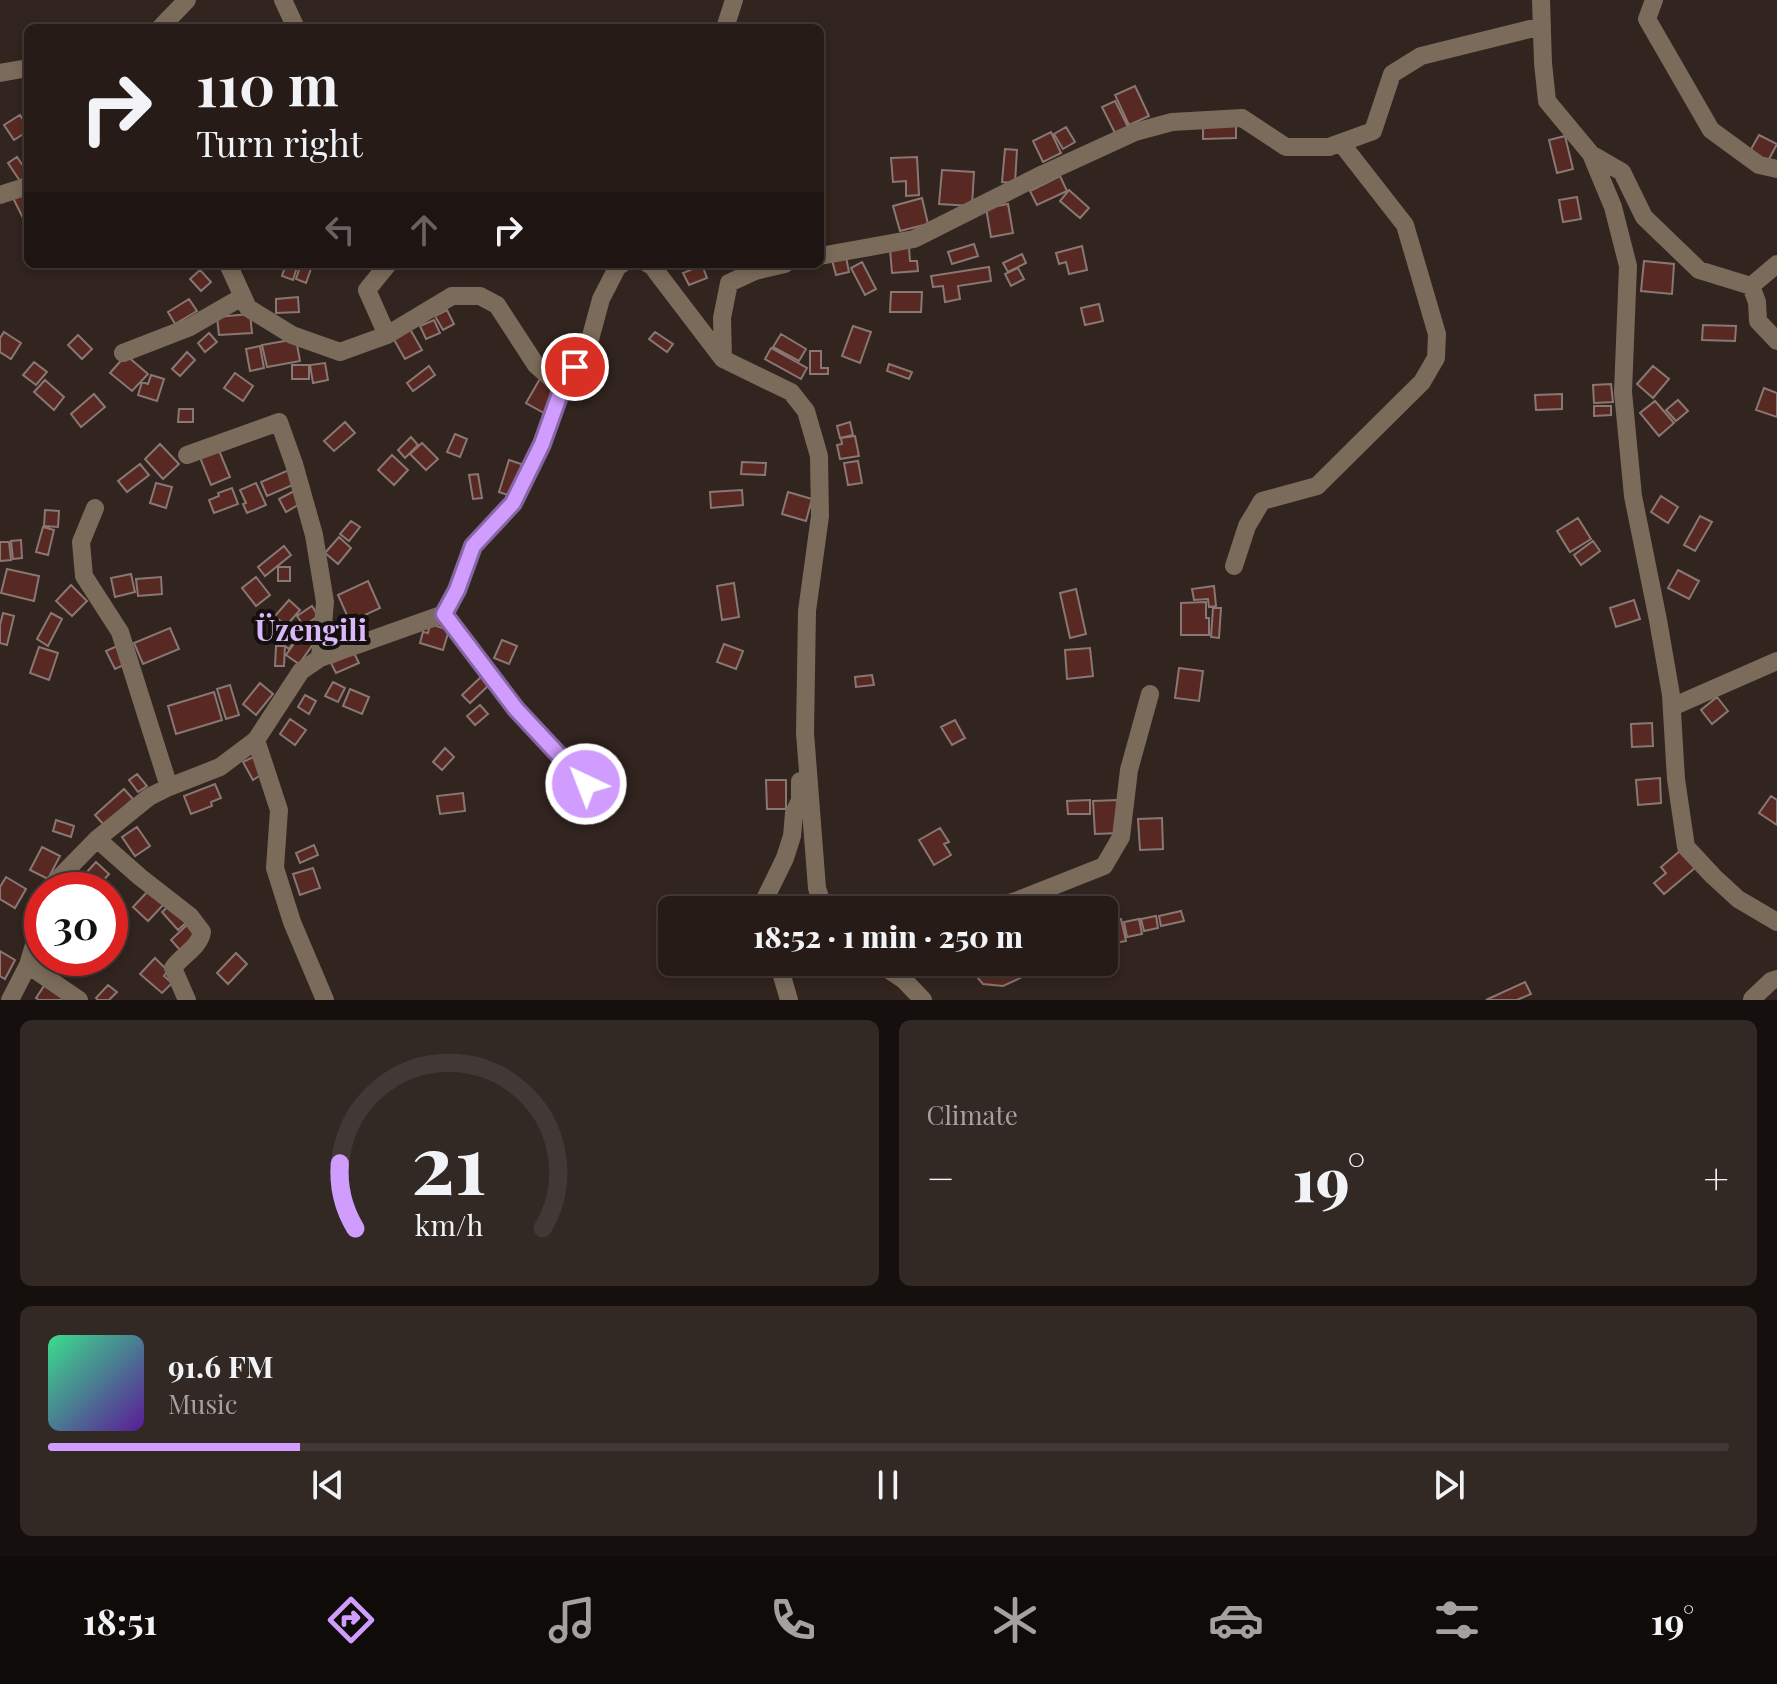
<!DOCTYPE html>
<html lang="en">
<head>
<meta charset="utf-8">
<style>
  :root { --surface:#261b17; --page:#322824; --text:#f1f3f6; --muted:#a4a1a1; --line:#423936; --accent:#d09dff }
  body { margin:0; font-family:"Playfair Display",serif; background:var(--page); color:var(--text); height:100vh; display:flex; flex-direction:column; font-size:30px; white-space:nowrap }
  * { box-sizing:border-box; margin:0 }
  p { font-size:26px; color:var(--muted) }
  .icon { flex:none; width:44px; height:44px; fill:none; stroke:currentColor; stroke-width:2; stroke-linecap:round; stroke-linejoin:round }
  .map { position:relative; height:1000px; overflow:hidden }
  .details { display:flex; flex-direction:column; gap:20px; padding:20px; background:#150f0d; flex:1 }
  .details>* { flex:none }
  .guide { position:absolute; left:24px; top:24px; width:800px; height:244px; border-radius:12px; box-shadow:0 4px 12px #0003,0 0 0 2px var(--line); background:#261b17; color:var(--text); overflow:hidden }
  .speed { position:absolute; left:24px; top:872px; display:flex; gap:16px; font-size:40px; font-weight:700; text-align:center }
  .speed>* { display:grid; place-content:center; width:104px; height:104px; border-radius:50%; background:var(--surface); box-shadow:0 4px 12px #0003,0 0 0 2px var(--line); line-height:1 }
  .speed .limit { border:12px solid #d22; background:#fff; color:#111 }
  .pin { position:absolute; display:grid; place-items:center; width:68px; height:68px; color:#fff; margin:-34px; border:4px solid #fff; border-radius:50%; box-shadow:0 2px 8px #0007 }
  .me { position:absolute; width:88px; margin:-44px; rotate:317deg; stroke-linejoin:round; filter:drop-shadow(0 0 6px #0008) }
  .turn { display:flex; align-items:center; gap:28px; height:168px; padding:0 40px; font-size:36px }
  .turn .icon { width:104px; height:104px; stroke-width:2.5 }
  .turn b { display:block; font-size:56px; line-height:68px }
  .lanes { display:flex; align-items:center; height:76px; padding:0 40px; background:#0003; justify-content:center; gap:40px; direction:ltr }
  .lanes .off { opacity:.35 }
  .big { font-size:60px; font-weight:800; line-height:1.1 }
  .details .tile { flex:1; display:flex; flex-direction:column; justify-content:center; gap:12px; min-width:0; padding:0 28px; border-radius:12px; background:var(--page) }
  .details .dial { align-items:center; gap:0 }
  .dial svg { height:208px; overflow:visible; fill:none; stroke:var(--line); stroke-width:7; stroke-linecap:round; text-anchor:middle }
  .dial text { fill:var(--text); stroke:none }
  .song { display:flex; align-items:center; gap:24px }
  .cover { width:96px; height:96px; border-radius:12px; background:linear-gradient(135deg,hsl(150 70% 55%),hsl(270 70% 35%)) }
  .played { height:8px; border-radius:4px; background:linear-gradient(90deg,var(--accent) 15%,var(--line) 15%) }
  .keys { display:flex; justify-content:space-around; direction:ltr }
  .heat { display:flex; justify-content:space-between; align-items:center; font-size:44px; direction:ltr }
  .details .tiles { flex:1; display:grid; gap:20px; grid-template-columns:1fr 1fr }
  .tile:last-child { grid-column:span 2 }
  .trip { position:absolute; left:658px; top:896px; width:460px; height:80px; border-radius:12px; background:var(--surface); box-shadow:0 4px 12px #0003,0 0 0 2px var(--line); font-weight:800; line-height:80px; text-align:center }
  .menu { display:flex; height:128px; justify-content:space-around; align-items:center; background:#0f0b09; color:var(--muted) }
  .menu .icon { width:56px; height:56px }
  .menu .active { color:var(--accent) }
  .menu b { font-size:36px; color:var(--text) }
  .map>svg:first-child { display:block }
  .building { fill:#582922; stroke:#897773; stroke-width:2 }
  .lines { fill:none; stroke-linecap:round; stroke-linejoin:round }
  .minor { stroke:#7b6b5b; stroke-width:18 }
  .route-casing { stroke:#8766a6; stroke-width:20 }
  .route { stroke:#d09dff; stroke-width:14 }
  .labels { text-anchor:middle; dominant-baseline:central; stroke-width:8; stroke-linejoin:round; paint-order:stroke }
  .quarter-label { font-size:30px; font-weight:bold; fill:#dab8fc; stroke:#150f0d }
</style>
</head>
<body>
<div class="map">
<svg width="1777" height="1000" viewBox="0 0 1777 1000">
  <rect width="100%" height="100%" fill="#32241f"/>
  <path class="building" d="M1135 86 1149 116 1129 125 1115 95Z
    M1115 101 1128 127 1115 133 1102 107Z
    M20 115 28 128V131L14 140 4 125Z
    M1236 125V138L1203 139V126Z
    M1066 127 1075 142 1063 149 1054 134Z
    M1051 132 1061 153 1043 162 1033 141Z
    M1759 135 1777 144 1768 161 1750 151Z
    M1565 136 1573 169 1557 173 1549 140Z
    M1005 149 1017 150 1015 183 1002 182Z
    M17 157 28 173V175L20 181 8 163Z
    M917 157 919 195 906 196V181L893 182 891 158Z
    M942 170 974 172 972 206 939 204Z
    M1060 176 1067 191 1037 205 1030 191Z
    M1069 190 1089 208 1080 218 1060 201Z
    M28 193V226H27L12 196Z
    M1577 197 1581 219 1563 222 1559 200Z
    M922 198 928 224 900 231 893 206Z
    M1008 204 1013 233 991 237 986 208Z
    M974 244 978 256 952 264 948 252Z
    M1082 246 1087 270 1069 274 1066 262 1059 264 1056 253Z
    M909 247 910 261H917L918 271 892 273 890 249Z
    M1022 254 1026 263 1008 272 1003 263Z
    M846 257 849 272 836 275 832 260Z
    M1644 261 1674 264 1672 294 1641 291Z
    M862 262 876 289 865 295 851 268Z
    M286 264H298L293 280 282 276Z
    M301 264 312 266 306 283 296 279Z
    M702 265 707 278 689 285 683 273Z
    M989 267 991 281 958 286 960 299 945 302 943 286 933 287 931 276Z
    M1018 268 1024 279 1011 286 1005 274Z
    M200 270 211 282 201 291 190 279Z
    M891 292H922L921 312H890Z
    M298 297 299 312 276 313V299Z
    M189 299 197 311 175 324 168 312Z
    M1099 304 1103 321 1085 325 1081 308Z
    M447 310 454 324 443 330 435 316Z
    M250 314 252 333 219 335 217 317Z
    M434 320 440 333 426 339 420 326Z
    M1703 325 1736 326 1735 341 1702 340Z
    M853 326 871 332 860 363 842 356Z
    M410 329 422 350 405 359 393 338Z
    M4 332 21 343 11 359 0 352V338Z
    M655 332 673 344 667 352 649 339Z
    M209 333 217 342 205 352 198 343Z
    M781 334 806 349 799 361 773 347Z
    M78 335 92 349 82 359 68 345Z
    M296 339 300 361 267 367 262 345Z
    M260 346 264 368 250 371 246 349Z
    M771 348 807 368 801 379 765 359Z
    M810 351H821V368H828V374H810Z
    M187 352 195 360 180 376 172 369Z
    M126 355 148 374 132 391 110 373Z
    M34 362 47 372 36 385 23 375Z
    M325 363 328 380 313 383 310 365Z
    M889 364 912 372 909 379 887 371Z
    M292 365H309V379H292Z
    M429 366 435 375 413 391 407 383Z
    M1653 366 1669 379 1653 398 1637 384Z
    M235 373 253 386 243 401 224 388Z
    M151 375 164 379 157 401 138 395 142 382 148 384Z
    M541 377 559 388 544 413 526 403Z
    M45 380 64 397 54 410 34 392Z
    M1611 384 1613 402 1594 403 1593 385Z
    M1764 388 1777 393V417L1756 410Z
    M94 394 105 407 81 427 71 414Z
    M1562 394V409L1536 410 1535 395Z
    M1678 400 1688 411 1676 421 1666 410Z
    M1655 401 1674 423 1659 436 1640 413Z
    M1594 406H1611V415L1594 416Z
    M179 409H193V422H178Z
    M345 422 355 433 334 451 324 441Z
    M850 422 853 435 840 438 837 426Z
    M455 434 467 439 460 457 447 452Z
    M855 436 859 456 840 459 837 445 842 444 841 438Z
    M411 437 418 445 405 458 398 450Z
    M422 443 438 459 426 470 410 454Z
    M160 444 179 464 163 479 145 459Z
    M218 448 230 477 211 485 199 455Z
    M392 455 408 470 394 485 378 470Z
    M509 460 524 465 514 497 499 492Z
    M858 461 862 483 848 485 844 463Z
    M742 462 766 463 765 475 741 474Z
    M140 464 149 475 127 492 118 481Z
    M289 470 295 484 267 496 261 482Z
    M478 474 482 498 473 499 469 475Z
    M156 483 172 487 166 508 150 503Z
    M256 483 266 505 247 513 243 504 246 503 240 490Z
    M232 488 238 504 214 513 209 500 219 496 218 493Z
    M296 490 303 502 286 512 279 499Z
    M742 490 743 505 711 508 710 492Z
    M788 492 812 499 806 521 782 514Z
    M1661 496 1678 507 1668 523 1651 512Z
    M45 510 59 511 58 527 44 526Z
    M1700 516 1712 522 1695 551 1684 545Z
    M1578 518 1591 539 1570 552 1557 531Z
    M351 521 360 527 349 541 340 534Z
    M43 527 54 530 48 555 36 552Z
    M339 537 351 548 338 564 325 553Z
    M21 540 22 558 13 559 11 541Z
    M1593 541 1600 551 1581 565 1574 555Z
    M0 542H9L11 560 0 561Z
    M284 546 291 555 265 576 258 567Z
    M278 567H290V581H278Z
    M7 569 39 576 34 601 1 593Z
    M1678 570 1699 581 1689 599 1668 588Z
    M131 574 135 592 115 597 111 578Z
    M161 577 162 594 138 596 136 579Z
    M256 577 270 595 256 606 242 588Z
    M368 581 380 608 350 622 338 595Z
    M734 583 739 617 722 620 717 586Z
    M71 585 87 601 72 616 56 601Z
    M1214 586 1216 606 1209 607 1208 599 1194 600 1192 589Z
    M1076 589 1086 634 1070 638 1060 593Z
    M289 600 300 610 286 626 275 616Z
    M1634 600 1640 619 1616 627 1610 608Z
    M1206 602V618H1209V635H1181V603Z
    M312 606 318 616 304 626 297 616Z
    M1213 608H1221L1219 638 1211 637Z
    M3 613 14 616 7 645 0 643V625Z
    M51 613 62 619 48 646 37 639Z
    M288 624 300 632 289 649 277 640Z
    M430 624 449 630 443 650 420 643 423 632 428 633Z
    M170 628 179 649 143 664 134 643Z
    M301 634 314 643 299 664 286 655Z
    M502 640 517 646 509 664 494 658Z
    M724 644 743 651 736 669 717 662Z
    M117 646 126 664 115 669 106 651Z
    M276 646H285L284 666H275Z
    M39 647 58 653 49 680 30 673Z
    M1090 648 1093 676 1067 679 1065 650Z
    M354 653 359 663 336 673 331 663Z
    M1179 668 1203 671 1199 701 1175 698Z
    M872 675 874 685 856 687 855 677Z
    M481 677 489 685 470 703 462 695Z
    M333 682 345 688 338 702 325 696Z
    M260 683 273 694 256 715 243 704Z
    M230 685 239 715 226 719 217 689Z
    M350 689 369 697 362 714 343 706Z
    M214 692 222 720 176 734 168 706Z
    M305 695 316 701 309 714 298 707Z
    M1717 697 1728 711 1712 724 1701 710Z
    M480 705 488 714 475 725 467 716Z
    M290 719 306 730 295 745 280 734Z
    M955 720 965 738 952 745 941 727Z
    M1652 723 1653 746 1632 747 1631 724Z
    M445 748 454 757 442 770 433 762Z
    M255 756 264 773 253 780 243 762Z
    M137 774 147 786 138 792 129 780Z
    M1660 778 1661 803 1638 805 1636 780Z
    M766 780H786V809H767Z
    M215 784 221 798 211 802 212 806 191 814 184 796Z
    M124 789 133 799 104 825 95 815Z
    M463 793 465 811 440 814 437 796Z
    M1771 796 1777 800V825L1759 813Z
    M1090 800V814H1068L1067 801Z
    M1118 800 1120 833 1095 834 1093 801Z
    M1162 818 1163 849 1140 850 1138 819Z
    M56 820 74 826 71 837 53 831Z
    M137 827 150 846 135 856 122 837Z
    M940 828 949 842 944 844 951 855 934 865 919 840Z
    M314 845 318 855 300 863 296 853Z
    M42 847 60 856 48 879 30 870Z
    M1680 851 1695 868 1664 894 1654 883 1666 873 1661 867Z
    M96 862 109 874 95 890H85L77 883Z
    M313 868 320 888 300 895 293 874Z
    M6 877 26 889 15 908 0 899V887Z
    M150 889 165 903 148 921 133 907Z
    M172 903 188 921 178 930 162 912Z
    M1181 911 1184 921 1161 926 1159 916Z
    M1156 916 1158 928 1144 931 1141 919Z
    M1121 919 1126 941 1104 945V923Z
    M1139 919 1142 934 1127 937 1124 922Z
    M189 923 200 935 181 951 171 940Z
    M0 951 15 960 5 979 0 976Z
    M236 953 247 964 228 984 217 973Z
    M42 955V958H61L52 972 37 963Z
    M155 958 168 971 164 976 172 983 162 993 140 974Z
    M981 962H1037L1028 966 1031 973 1003 986 983 984 971 970Z
    M1046 962H1087V964L1033 976 1030 966Z
    M48 980 66 992 61 1000H39L36 998Z
    M1525 982 1531 994 1517 1000H1486Z
    M108 985 117 992 109 1000H98L96 998Z"/>
  <g class="lines">
    <path class="minor" d="M283 0 296 28
      M1541 0 1543 63 1547 101 1591 154 1613 207 1628 266 1623 392 1633 496 1658 620 1671 695 1676 779 1686 847 1713 876 1738 899 1777 922
      M1654 0 1647 19 1711 130 1759 165 1777 169
      M160 28 187 0
      M725 28 734 0
      M0 73 28 68
      M1591 154 1622 172 1644 217 1699 270 1751 286 1777 264
      M0 195 28 186
      M820 256 914 239 1039 176 1135 132 1172 122 1242 118 1286 147H1329L1373 131 1392 74 1421 56 1542 26
      M228 264 248 308 292 335 340 352 387 335 452 296H480L497 305 536 365 562 388
      M648 264 652 266 723 359 791 392 806 411 819 456 820 516 807 611 805 733 817 888 824 910
      M1751 286 1757 302 1758 321 1777 341
      M387 335 367 290 388 264
      M123 353 190 327 242 297
      M723 359 722 318 729 283 755 271 785 264
      M187 455 279 422 294 464 314 535 325 602 320 658
      M95 508 81 542 84 576 120 632 169 787
      M1234 566 1247 526 1262 501 1317 486 1422 382 1436 358 1437 334 1405 225 1341 143
      M444 614 516 709 586 784
      M1672 707 1777 661
      M256 740 279 810 275 868 292 922 325 1000
      M97 839 140 877 190 916 202 932C199 948 182 955 173 968L187 1000
      M50 890 51 886 97 839 149 797 169 787 220 767 256 740 301 671 320 658 444 614 457 590 473 546 513 503 542 444 562 388 588 347 601 299 618 266 622 264
      M768 910 766 897 785 858 792 836 794 813 800 800V781
      M984 910 1016 901 1104 866 1121 837 1129 770 1150 694
      M778 962 789 1000
      M877 962 904 980 923 1000
      M28 965 79 1000
      M1752 999 1771 981 1777 979
      M10 1000 28 965 42 918"/>
  </g>
  <g class="lines">
    <defs>
      <path id="route" d="M575 367 562 388 542 444 513 503 473 546 457 590 444 614 516 709 586 784"/>
    </defs>
    <use href="#route" class="route-casing"/>
    <use href="#route" class="route"/>
  </g>
  <g class="labels">
    <g class="quarter-label">
      <text x="311" y="629">Üzengili</text>
    </g>
  </g>
</svg>
<div class="speed"><div class="limit">30</div></div>
<div class="pin" style="left:575px;top:367px;background:#d93025"><svg class="icon" aria-label="arrive" viewBox="0 0 24 24"><path d="M6 21V4h12l-3 4 3 4H6"/></svg></div>
<svg class="me" style="left:586px;top:784px" viewBox="-20 -20 40 40"><circle r="17" fill="#d09dff" stroke="#fff" stroke-width="3"/><path d="M0-11L8 9 0 5-8 9z" fill="#fff"/></svg>
<div class="trip">18:52 · 1 min · 250 m</div>
<div class="guide">
<div class="turn"><svg class="icon" aria-label="right" viewBox="0 0 24 24"><path d="M7 20v-9h11M14 6l5 5-5 5"/></svg><div><b>110 m</b>Turn right</div></div>
<div class="lanes"><svg class="icon off" aria-label="left" viewBox="0 0 24 24"><path d="M17 20v-9H6M10 6l-5 5 5 5"/></svg><svg class="icon off" aria-label="ahead" viewBox="0 0 24 24"><path d="M12 20V5M6 11l6-6 6 6"/></svg><svg class="icon" aria-label="right" viewBox="0 0 24 24"><path d="M7 20v-9h11M14 6l5 5-5 5"/></svg></div>
</div>
</div>
<section class="details">
<div class="tiles">
<div class="tile dial"><svg viewBox="0 0 100 80">
<path d="M14 69A42 42 0 1 1 86 69"/>
<path d="M14 69A42 42 0 0 1 8 44" stroke="#d09dff"/>
<text x="50" y="56" font-size="32" font-weight="700">21</text>
<text x="50" y="72" font-size="11">km/h</text>
</svg></div>
<div class="tile"><p>Climate</p>
<div class="heat"><a>−</a><b class="big">19°</b><a>+</a></div>
</div>
<div class="tile">
<div class="song"><i class="cover"></i><div><b>91.6 FM</b><p>Music</p></div></div>
<div class="played"></div>
<div class="keys"><svg class="icon" aria-label="previous" viewBox="0 0 24 24"><path d="M18 5L8 12l10 7zM5 5v14"/></svg><svg class="icon" aria-label="pause" viewBox="0 0 24 24"><path d="M8 5v14M16 5v14"/></svg><svg class="icon" aria-label="next" viewBox="0 0 24 24"><path d="M6 5l10 7-10 7zM19 5v14"/></svg></div>
</div>
</div>
</section>
<nav class="menu">
<b>18:51</b>
<svg class="icon active" aria-label="directions" viewBox="0 0 24 24"><path d="M12 3l9 9-9 9-9-9zM9 14v-3h6M13 9l2 2-2 2"/></svg>
<svg class="icon" aria-label="music" viewBox="0 0 24 24"><path d="M9 18V5l10-2v13"/><circle cx="6" cy="18" r="3"/><circle cx="16" cy="16" r="3"/></svg>
<svg class="icon" aria-label="phone" viewBox="0 0 24 24"><path d="M5 4h4l2 5-3 2q2 4 5 5l2-3 5 2v4C11 20 4 13 5 4z"/></svg>
<svg class="icon" aria-label="climate" viewBox="0 0 24 24"><path d="M12 3v18M4 7l16 10M4 17L20 7"/></svg>
<svg class="icon" aria-label="car" viewBox="0 0 24 24"><path d="M5 17H2v-5l4-1 3-4h7l3 4 3 1v5h-3M9 17h6M6 11h13"/><circle cx="7" cy="17" r="2"/><circle cx="17" cy="17" r="2"/></svg>
<svg class="icon" aria-label="filters" viewBox="0 0 24 24"><path d="M4 7h16M4 17h16"/><circle cx="9" cy="7" r="2"/><circle cx="15" cy="17" r="2"/></svg>
<b>19°</b>
</nav>
</body>
</html>
